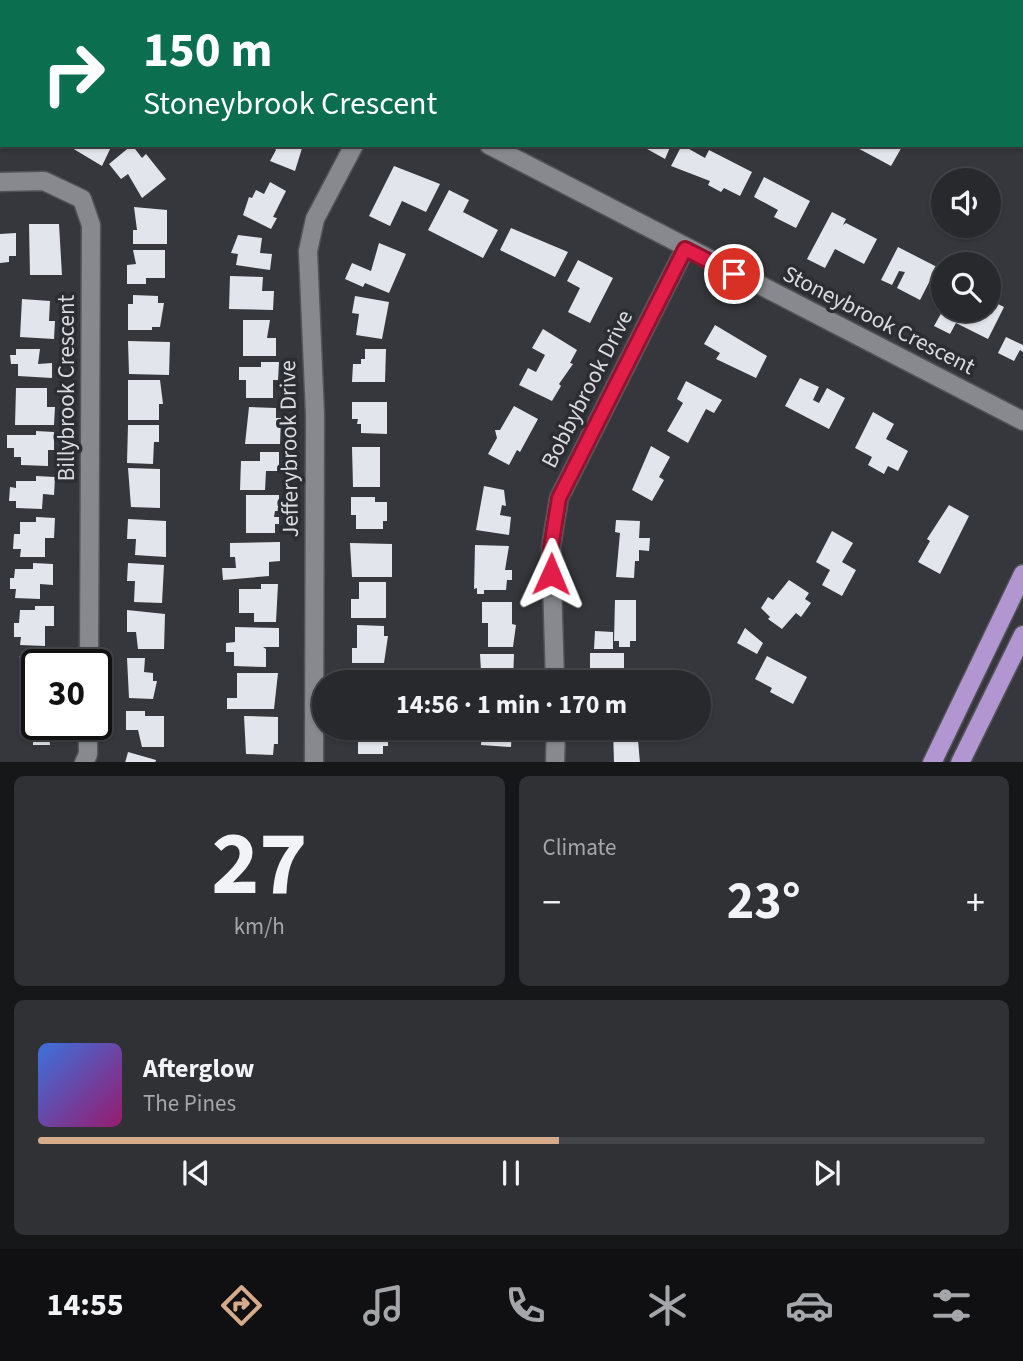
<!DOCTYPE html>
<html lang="en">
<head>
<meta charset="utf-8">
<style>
  :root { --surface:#28292d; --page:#303135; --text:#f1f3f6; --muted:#a5a6aa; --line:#444549; --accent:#d6ab8b }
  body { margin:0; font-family:"Source Sans 3",sans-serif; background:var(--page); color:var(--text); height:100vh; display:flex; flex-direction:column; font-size:26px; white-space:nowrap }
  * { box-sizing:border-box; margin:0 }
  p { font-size:23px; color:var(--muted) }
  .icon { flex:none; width:38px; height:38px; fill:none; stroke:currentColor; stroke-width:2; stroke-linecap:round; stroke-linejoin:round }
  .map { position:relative; height:762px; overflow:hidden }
  .sheet { display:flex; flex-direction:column; gap:14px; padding:14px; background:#161719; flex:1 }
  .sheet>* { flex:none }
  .banner { position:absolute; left:0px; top:0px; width:1024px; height:147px; box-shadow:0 2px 5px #0004,0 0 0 2px var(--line); background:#0b6e4f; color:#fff; overflow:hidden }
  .fabs { position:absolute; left:931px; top:168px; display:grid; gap:14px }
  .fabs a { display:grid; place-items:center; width:70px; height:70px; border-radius:50%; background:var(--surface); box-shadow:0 2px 5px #0004,0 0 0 2px var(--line); font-size:35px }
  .speed { position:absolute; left:21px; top:649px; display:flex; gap:14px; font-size:35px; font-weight:700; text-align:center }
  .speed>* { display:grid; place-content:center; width:91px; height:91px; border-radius:50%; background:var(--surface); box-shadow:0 2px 5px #0004,0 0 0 2px var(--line); line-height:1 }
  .speed .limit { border:4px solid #111; border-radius:10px; background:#fff; color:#111 }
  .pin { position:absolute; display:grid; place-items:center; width:60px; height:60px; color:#fff; margin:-30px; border:4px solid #fff; border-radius:50%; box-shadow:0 2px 7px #0007 }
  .me { position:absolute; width:77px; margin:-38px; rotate:1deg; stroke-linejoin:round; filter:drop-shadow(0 0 5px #0008) }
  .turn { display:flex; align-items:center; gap:24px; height:147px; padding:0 28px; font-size:32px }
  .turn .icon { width:91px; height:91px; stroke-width:2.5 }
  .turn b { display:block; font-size:49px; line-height:60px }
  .big { font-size:52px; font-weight:700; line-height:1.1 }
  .sheet .tile { flex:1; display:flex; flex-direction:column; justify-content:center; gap:10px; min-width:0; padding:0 24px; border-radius:10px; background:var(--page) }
  .sheet .dial { align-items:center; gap:0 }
  .dial b { font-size:91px; line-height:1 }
  .song { display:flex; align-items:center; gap:21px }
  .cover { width:84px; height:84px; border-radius:10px; background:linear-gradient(135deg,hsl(220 70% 55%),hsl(320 70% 35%)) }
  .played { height:7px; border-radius:4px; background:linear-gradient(90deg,var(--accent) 55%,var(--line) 55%) }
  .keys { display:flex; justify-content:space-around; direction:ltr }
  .heat { display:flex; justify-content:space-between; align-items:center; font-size:38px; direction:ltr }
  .sheet .tiles { flex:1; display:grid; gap:14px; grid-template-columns:1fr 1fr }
  .tile:last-child { grid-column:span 2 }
  .trip { position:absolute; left:312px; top:670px; width:399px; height:70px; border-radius:35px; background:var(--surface); box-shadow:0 2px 5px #0004,0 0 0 2px var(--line); font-weight:700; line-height:70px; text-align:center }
  .tabs { display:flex; height:112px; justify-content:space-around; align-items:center; background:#101012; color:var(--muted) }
  .tabs .icon { width:49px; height:49px }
  .tabs .active { color:var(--accent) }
  .tabs b { font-size:32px; color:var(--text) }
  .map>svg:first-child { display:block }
  .building { fill:#e2e6ec }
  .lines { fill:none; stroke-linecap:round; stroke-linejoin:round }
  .minor-casing { stroke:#535458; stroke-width:21 }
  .major-casing { stroke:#535458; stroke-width:21 }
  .minor { stroke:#88898f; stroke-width:18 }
  .major { stroke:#b196d2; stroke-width:18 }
  .route-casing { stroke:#92132f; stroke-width:18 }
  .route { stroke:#e11d48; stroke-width:12 }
  .labels { text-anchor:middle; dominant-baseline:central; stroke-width:7; stroke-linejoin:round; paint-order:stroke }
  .street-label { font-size:23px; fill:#dbdbdf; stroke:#2c2d32 }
</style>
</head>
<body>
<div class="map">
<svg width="1023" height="763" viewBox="0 0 1023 763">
  <rect width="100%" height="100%" fill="#36373c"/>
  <path class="building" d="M67 145H112L102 166Z
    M132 145 142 158 146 154 166 179 142 198 128 174 121 179 109 164Z
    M272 145H303L295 171 270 161 276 150Z
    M640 145H671L665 159Z
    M682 145 705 158 709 150 752 172 740 196 724 188 721 192 708 185 710 181 671 166Z
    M852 145H903L891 166Z
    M394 166 440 184 426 212 402 201 390 226 369 216Z
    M764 177 810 201 796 228 774 217 778 210 754 197Z
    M270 182 286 191 273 217 277 218 271 229 243 215 249 197 252 198 256 190 264 194Z
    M449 190 469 200 463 212 498 230 483 258 428 230Z
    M134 207 167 210V244H133V230H137Z
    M832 212 846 219 843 225 846 223 877 239 864 264 835 249 825 268 807 259Z
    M29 224H59L62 275H30Z
    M511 228 568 252 555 277 500 250Z
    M16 233V256H9V262L0 263V234Z
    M238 235 262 238 260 253 272 254 270 270 236 265 238 254 231 253Z
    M379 243 406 254 389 293 365 283 363 287 345 279 352 263 371 271Z
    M898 247 937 267 920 300 897 288 905 272 899 271 892 285 881 280Z
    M133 250H165V278H146V284H127V265L136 264Z
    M578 260 613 278 590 323 568 312 580 288 567 281Z
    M230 276 263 277 262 291H274L273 310 229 309Z
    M133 295 158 296V303H164L160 327H152V330H128V304H133Z
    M355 296 389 302 382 339 356 335 359 314 352 313Z
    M22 299 50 301 49 321H55L54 339 20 337Z
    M990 300 1004 307 988 339 956 323 950 334 934 326 943 310H989Z
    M243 320H270L267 338H276V356H243Z
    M715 325 767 356 756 378 716 359 720 353 704 344Z
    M543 329 577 350 570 363 573 364 559 384 561 386 552 401 519 385 528 368 536 372 545 355 532 348Z
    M1006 337 1023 345V352L1020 350 1014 361 998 353Z
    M128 341 170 342 169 375 129 374Z
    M16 349H40L38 364 52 363V378L18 376V364H11L10 355H16Z
    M365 349H386L385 382H352L353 364H361V359H365Z
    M261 362H279L278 380H273V398H246V380H239V367H261Z
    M800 378 819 387 813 400 819 403 827 388 845 398 829 429 785 406Z
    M128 380H160L163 404H159V420H128Z
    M686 381 722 400 714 413 706 409 688 443 667 431 683 403 677 399Z
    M16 388H47V407H55L54 425H15Z
    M352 402H387V434L361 433V424H357L358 419H352Z
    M514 406 538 419 520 452 517 450 509 465 488 454 497 438 495 430H500Z
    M249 407 276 408V418H281L280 444H245Z
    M873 412 894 424 886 439 908 451 898 471 888 466 884 474 868 465 872 457 855 448Z
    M128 425H159V442H154L153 464 127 463Z
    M36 431 54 432V450H48V466L21 465V457H14V448H7V435H36Z
    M651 446 670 457 659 477 664 480 652 501 632 490Z
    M352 447H380V487H353Z
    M260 452H279V471H266L265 490H240L241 461H260Z
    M128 468 160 469V508L131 507Z
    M36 476 55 477 54 495 43 494 42 509 16 508V501H9L10 487 16 488V481H36Z
    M484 486 504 490 506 506 502 505 500 515 511 517 509 535 476 530Z
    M246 495H279V511H275L274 517H279V524H275V533H246Z
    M351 497H375V502H387V521H383V529H356V515H351Z
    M949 505 969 516 940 574 918 562 930 541 927 539Z
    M36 517 55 518 54 538H45V557H20L21 549H13L14 534H20V522H36Z
    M128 519 166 521V557L135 555 136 539H127Z
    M616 520 640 521 639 538H650L649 551 639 550V561H635L634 578 616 577 620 533 615 532Z
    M832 531 853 543 842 562 856 570 842 596 822 585 830 570 816 562Z
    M280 542V561L269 562V576L223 580 222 568H236L235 557H230V543Z
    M350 543 392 544V577H352Z
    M475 545 509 546 505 570H512V580H507L506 590H484V594H477V588L474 589Z
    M33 563 53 564V585L40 584V599L15 598 16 589H10V578H14L15 569H33Z
    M128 563 164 565 162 603 134 602 135 581H127Z
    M789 580 809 593 805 599 811 603 801 617 796 613 782 629 768 619 770 617 761 608 768 597 773 600Z
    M359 582H386V618H351V599H359Z
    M261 584H278L276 622H254V613H239V589H261Z
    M615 600H636V641H630V647H619V641H614Z
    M482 602H512V624L516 625 513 647H488V623H482Z
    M35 606H54V626H45V646L20 645 21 637H14V623H19L20 610H35Z
    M127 610 165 614 164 649H138L136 632H127Z
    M357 625 384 626V636H388L384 663H352V648H357Z
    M235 627 279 628V647H263L266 649V667L234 666V652H226V643L235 642Z
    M745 628 763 643 757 654 737 643Z
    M595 631 613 632V649H594Z
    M35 653 52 654V665H37V692H19V656H34Z
    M590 653H624V673H629V682H594V669H590Z
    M480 654H514L513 682H487V671H481Z
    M767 656 807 677 793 704 770 692 772 688 755 679Z
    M127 658H145L144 672 153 673V681H157L153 699 129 698Z
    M237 673H278L274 709H227V698H237Z
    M355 675H375L374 682H355Z
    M28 702 37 703V724H48L50 745H33V730H19L20 708 27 709Z
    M126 711H145V716H164V747H142L138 730H126Z
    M244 716 278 717V744H274L273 755 246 754Z
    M353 728H382V736H388V746H383V754H358V740L352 739Z
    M482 728H512L511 747 481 745Z
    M613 728H637L640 763H614Z
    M128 752 156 760 155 763H125Z"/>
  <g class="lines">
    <defs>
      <path id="minor" d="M215 0 218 2
        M489 145 1023 421
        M0 182 44 181 82 199 91 225 89 665
        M555 682 551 547 559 498 685 249
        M84 763 88 754V724
        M314 763 315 415 308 251 315 219 354 145
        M555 763 556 728"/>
      <path id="major" d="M932 763 1023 574
        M960 763 1023 635"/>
    </defs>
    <use href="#minor" class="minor-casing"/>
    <use href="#major" class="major-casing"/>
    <use href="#minor" class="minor"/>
    <use href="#major" class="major"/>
  </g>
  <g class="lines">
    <defs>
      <path id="route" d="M551 574V547L559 498 685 249 734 274"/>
    </defs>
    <use href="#route" class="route-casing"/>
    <use href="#route" class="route"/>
  </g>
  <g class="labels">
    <g class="street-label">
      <text transform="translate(879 320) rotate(27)">Stoneybrook Crescent</text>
      <text transform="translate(66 388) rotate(-90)">Billybrook Crescent</text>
      <text transform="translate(587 389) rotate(-63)">Bobbybrook Drive</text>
      <text transform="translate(289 449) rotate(-91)">Jefferybrook Drive</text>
    </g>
  </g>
</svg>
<div class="fabs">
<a><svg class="icon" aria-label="sound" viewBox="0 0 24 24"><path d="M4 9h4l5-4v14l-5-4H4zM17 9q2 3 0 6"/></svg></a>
<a><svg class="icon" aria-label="search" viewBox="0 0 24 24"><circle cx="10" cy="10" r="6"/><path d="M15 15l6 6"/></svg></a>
</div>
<div class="speed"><div class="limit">30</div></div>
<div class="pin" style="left:734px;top:274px;background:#d93025"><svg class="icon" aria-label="arrive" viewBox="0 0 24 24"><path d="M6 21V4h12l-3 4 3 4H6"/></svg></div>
<svg class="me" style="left:551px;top:574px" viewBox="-20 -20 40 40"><path d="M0-17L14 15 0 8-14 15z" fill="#e11d48" stroke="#fff" stroke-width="4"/></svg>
<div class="trip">14:56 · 1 min · 170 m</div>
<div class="banner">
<div class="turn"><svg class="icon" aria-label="right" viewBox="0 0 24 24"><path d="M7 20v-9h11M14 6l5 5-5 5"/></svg><div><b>150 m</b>Stoneybrook Crescent</div></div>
</div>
</div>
<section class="sheet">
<div class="tiles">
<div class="tile dial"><b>27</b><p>km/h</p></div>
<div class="tile"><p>Climate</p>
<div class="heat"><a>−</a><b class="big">23°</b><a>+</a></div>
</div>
<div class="tile">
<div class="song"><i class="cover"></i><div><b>Afterglow</b><p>The Pines</p></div></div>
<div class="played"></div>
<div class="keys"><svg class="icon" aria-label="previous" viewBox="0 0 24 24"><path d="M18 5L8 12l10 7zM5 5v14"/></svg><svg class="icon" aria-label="pause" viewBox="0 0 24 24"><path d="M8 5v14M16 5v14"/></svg><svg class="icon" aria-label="next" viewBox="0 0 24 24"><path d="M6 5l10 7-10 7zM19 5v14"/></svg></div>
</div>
</div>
</section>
<nav class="tabs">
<b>14:55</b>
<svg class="icon active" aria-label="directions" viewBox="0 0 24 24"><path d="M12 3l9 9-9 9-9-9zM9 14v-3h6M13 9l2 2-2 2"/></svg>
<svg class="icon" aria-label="music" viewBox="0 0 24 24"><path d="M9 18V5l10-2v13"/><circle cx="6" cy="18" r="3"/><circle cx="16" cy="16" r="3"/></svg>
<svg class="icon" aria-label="phone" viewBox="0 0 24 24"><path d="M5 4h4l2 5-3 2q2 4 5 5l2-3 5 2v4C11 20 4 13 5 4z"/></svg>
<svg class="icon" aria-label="climate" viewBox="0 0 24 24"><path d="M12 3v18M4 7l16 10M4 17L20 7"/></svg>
<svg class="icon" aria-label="car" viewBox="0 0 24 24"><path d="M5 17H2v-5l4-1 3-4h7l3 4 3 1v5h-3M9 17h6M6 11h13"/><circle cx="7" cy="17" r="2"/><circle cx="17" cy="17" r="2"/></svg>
<svg class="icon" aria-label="filters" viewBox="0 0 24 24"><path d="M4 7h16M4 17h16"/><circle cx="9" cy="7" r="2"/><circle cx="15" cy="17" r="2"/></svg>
</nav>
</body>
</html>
